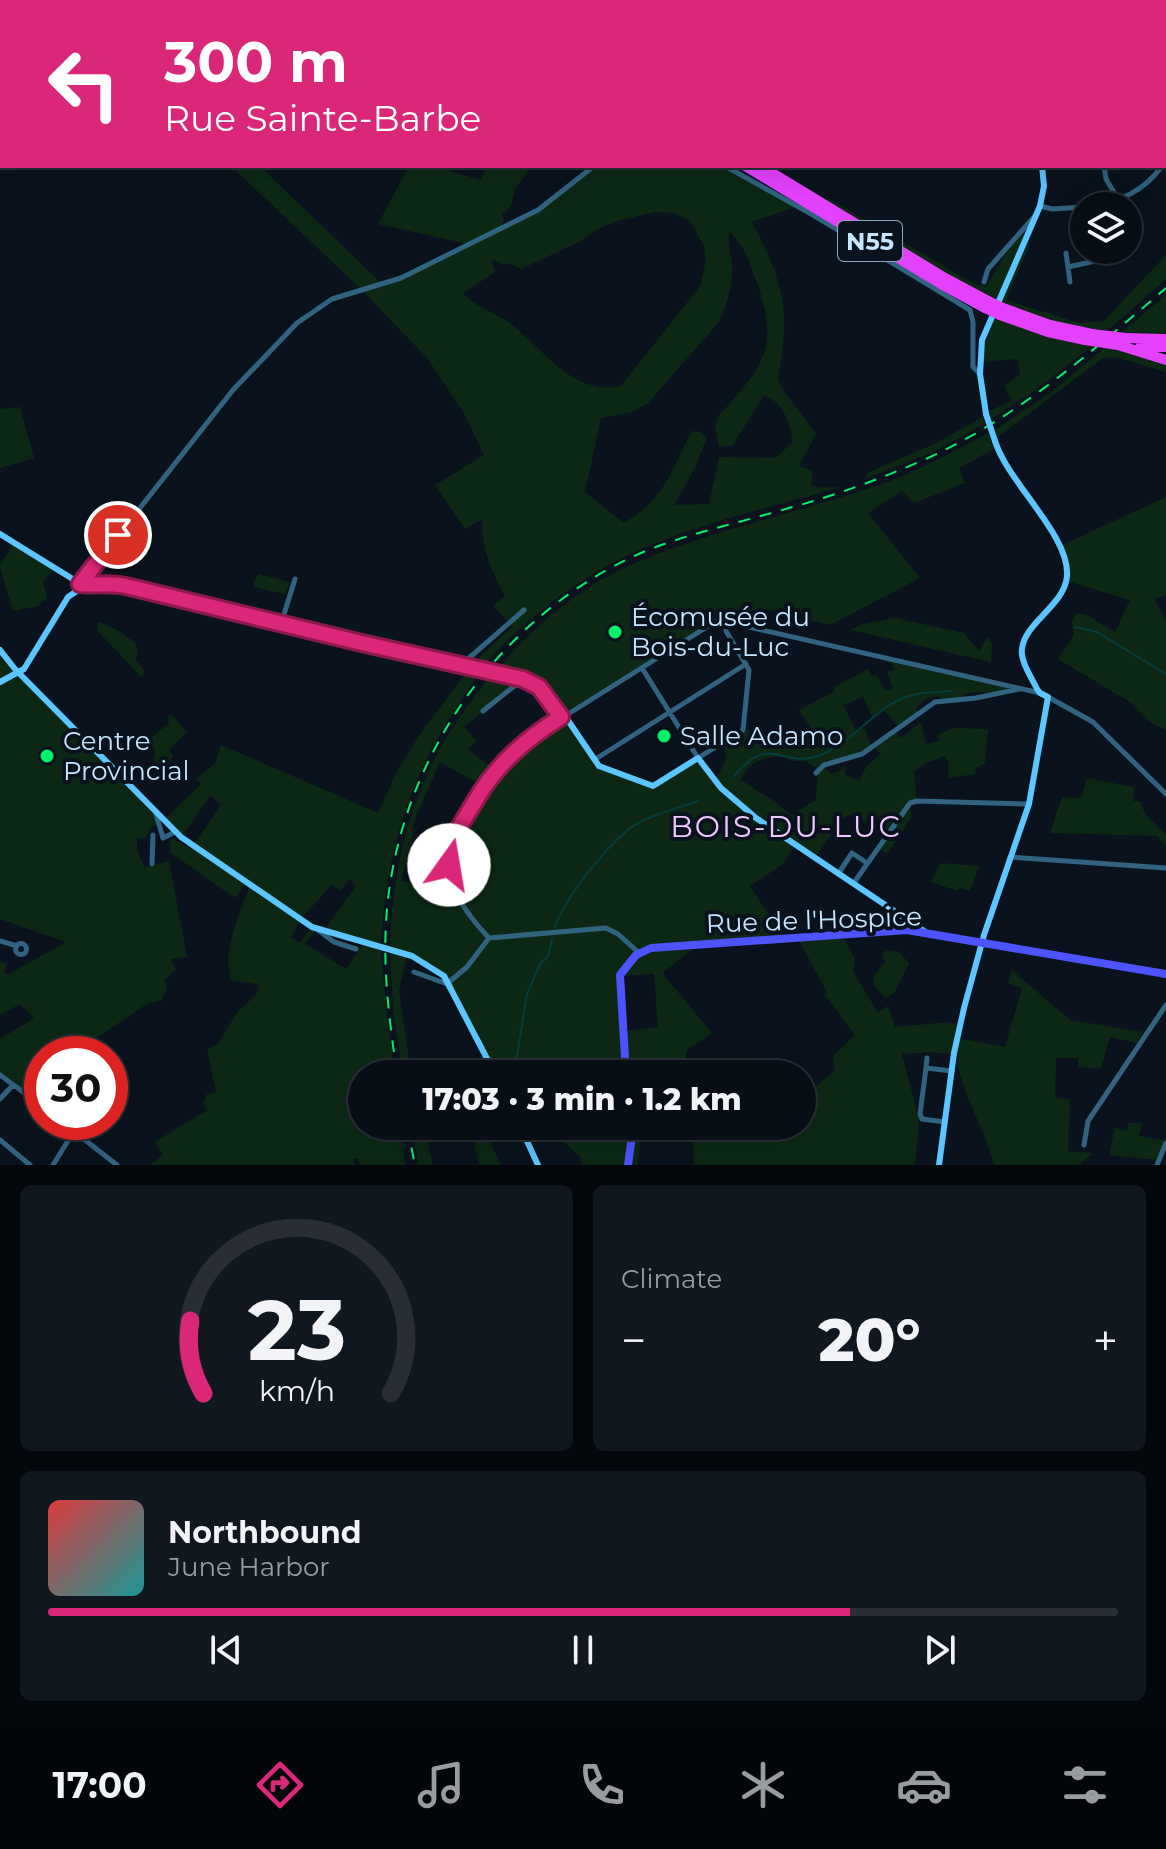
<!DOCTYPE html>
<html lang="en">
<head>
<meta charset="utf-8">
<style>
  :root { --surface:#080e16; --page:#11171f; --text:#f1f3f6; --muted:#989ca1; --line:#292e35; --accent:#db2777 }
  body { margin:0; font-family:Montserrat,sans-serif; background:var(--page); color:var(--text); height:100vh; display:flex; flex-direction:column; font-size:30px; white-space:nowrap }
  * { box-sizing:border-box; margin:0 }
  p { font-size:26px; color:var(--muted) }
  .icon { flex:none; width:44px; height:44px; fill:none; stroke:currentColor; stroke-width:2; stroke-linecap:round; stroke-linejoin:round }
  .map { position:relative; height:1165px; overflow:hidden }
  .panel { display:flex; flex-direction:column; gap:20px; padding:20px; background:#04080c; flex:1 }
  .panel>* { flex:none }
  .hud { position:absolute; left:0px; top:0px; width:1166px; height:168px; box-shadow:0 8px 32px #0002,0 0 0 2px var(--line); background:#db2777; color:#fff; overflow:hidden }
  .buttons { position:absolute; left:1070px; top:192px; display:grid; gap:16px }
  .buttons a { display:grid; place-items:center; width:72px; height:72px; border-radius:50%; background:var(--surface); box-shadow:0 8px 32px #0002,0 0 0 2px var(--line); font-size:40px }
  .speed { position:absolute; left:24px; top:1036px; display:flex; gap:16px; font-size:40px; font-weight:700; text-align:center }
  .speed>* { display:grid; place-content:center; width:104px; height:104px; border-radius:50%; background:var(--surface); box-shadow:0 8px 32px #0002,0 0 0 2px var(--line); line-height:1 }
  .speed .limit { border:12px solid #d22; background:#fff; color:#111 }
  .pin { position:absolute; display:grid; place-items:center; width:68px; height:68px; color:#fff; margin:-34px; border:4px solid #fff; border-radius:50%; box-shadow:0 2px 8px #0007 }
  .me { position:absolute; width:88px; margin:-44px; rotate:13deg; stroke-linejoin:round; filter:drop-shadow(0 0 6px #0008) }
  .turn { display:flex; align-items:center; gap:28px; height:168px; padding:0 32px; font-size:36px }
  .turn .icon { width:104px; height:104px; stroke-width:2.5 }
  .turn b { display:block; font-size:56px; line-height:68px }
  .big { font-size:60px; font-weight:800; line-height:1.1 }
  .panel .tile { flex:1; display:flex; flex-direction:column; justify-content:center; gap:12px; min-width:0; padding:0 28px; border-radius:12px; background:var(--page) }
  .panel .dial { align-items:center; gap:0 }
  .dial svg { height:208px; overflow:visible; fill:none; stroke:var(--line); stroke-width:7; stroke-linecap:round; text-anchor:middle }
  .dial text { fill:var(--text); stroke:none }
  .song { display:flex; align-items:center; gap:24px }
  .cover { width:96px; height:96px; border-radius:12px; background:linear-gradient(135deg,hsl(0 70% 55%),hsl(180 70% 35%)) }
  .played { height:8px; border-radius:4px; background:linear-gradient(90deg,var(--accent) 75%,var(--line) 75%) }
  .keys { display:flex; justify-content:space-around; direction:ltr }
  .heat { display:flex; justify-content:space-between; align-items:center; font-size:44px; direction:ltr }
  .panel .tiles { flex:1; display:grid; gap:20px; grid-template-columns:1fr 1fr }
  .tile:last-child { grid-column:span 2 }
  .trip { position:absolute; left:348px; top:1060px; width:468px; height:80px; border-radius:40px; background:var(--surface); box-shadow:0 8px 32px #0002,0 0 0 2px var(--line); font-weight:800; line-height:80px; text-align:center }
  .menu { display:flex; height:128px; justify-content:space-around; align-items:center; background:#030609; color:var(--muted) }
  .menu .icon { width:56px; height:56px }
  .menu .on { color:var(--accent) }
  .menu b { font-size:36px; color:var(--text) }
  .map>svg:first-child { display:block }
  .green { fill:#0c2815; fill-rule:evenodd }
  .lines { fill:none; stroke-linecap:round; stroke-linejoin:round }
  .stream { stroke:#053c3a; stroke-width:2 }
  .street { stroke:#316381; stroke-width:5 }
  .secondary { stroke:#5dc5ff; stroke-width:6 }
  .primary { stroke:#4d54ff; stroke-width:8 }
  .highway { stroke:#e441ff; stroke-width:10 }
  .rail { stroke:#00f169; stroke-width:2; stroke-dasharray:12 10; stroke-linecap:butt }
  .secondary-bridge { stroke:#5dc5ff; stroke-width:6 }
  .highway-bridge { stroke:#e441ff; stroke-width:10 }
  .route-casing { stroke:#8e194d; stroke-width:20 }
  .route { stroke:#db2777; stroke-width:14 }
  .poi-dot { fill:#00f169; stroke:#0a131d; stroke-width:3 }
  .labels { text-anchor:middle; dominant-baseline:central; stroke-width:8; stroke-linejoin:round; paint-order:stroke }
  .shield { fill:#0a131d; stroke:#8ea6bb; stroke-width:2 }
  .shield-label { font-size:24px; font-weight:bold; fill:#c6e5ff }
  .poi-label { font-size:26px; fill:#c6e5ff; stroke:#0a131d; text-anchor:start }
  .street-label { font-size:26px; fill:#c6e5ff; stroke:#0a131d }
  .quarter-label { font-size:30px; letter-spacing:2px; fill:#efc8ff; stroke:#0a131d }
</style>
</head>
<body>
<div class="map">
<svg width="1166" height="1165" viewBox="0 0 1166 1165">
  <rect width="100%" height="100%" fill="#0a131d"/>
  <path class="green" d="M231 166H260L380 282 411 274 468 244 378 224 409 166H432L481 180 487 166H531C527 171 522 183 516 187L511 206 502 215 504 220 501 228 538 210 594 166H725L798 206 752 222C784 283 791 310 778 378L781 387 816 434 799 466 813 471 811 485C822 490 830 486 840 487 770 508 690 525 624 557 570 583 519 625 480 670H474L480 673C416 760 388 834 381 942L366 944 381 951 387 1019 395 1074H362V1126H401L405 1165H360L357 1158 353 1159 355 1165H150L163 1155 155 1142 207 1110 203 1103 207 1094 216 1092 207 1049 218 1044 238 1011 256 995 260 985 231 980C222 950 240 913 250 885L246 883 235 898 171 853 170 841 172 838 191 849 221 805 211 795 181 837 163 821 201 784 196 779 215 763 221 745 378 813 397 771 422 731 475 661 512 627 493 605 505 596C493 574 479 545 483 519L465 529 435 485 484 455 464 413 427 358 361 289ZM655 212 673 213 690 221 704 246 706 260 700 286 621 386C570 397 542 345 505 320 491 311 474 306 463 293L495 272 491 259 505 265 509 263 521 269 579 242 600 228 617 221ZM730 232C746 249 748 259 756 280 781 349 763 366 718 417L715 427 719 447 733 445 764 395C782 401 792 424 792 443L775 458 719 457 709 504 674 505 695 468 707 437 701 432 692 431C670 472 666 498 624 523L585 492 601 418 632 412 648 403 719 322C726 306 734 283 732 264 731 253 727 244 730 232ZM350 879 356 886 327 926 329 933 364 943 346 969 305 944 316 929H310L300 943 291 937 301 919 332 884 340 891Z
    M826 197 976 285 987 286 1004 256 1027 227 1029 228 996 300 970 289 823 201Z
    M1028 242 1030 244 1006 300 1079 323 1104 321 1166 255V279L1108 330C1066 328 1040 317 1001 302Z
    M1166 295V333L1122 332Z
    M994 317 1092 346 1037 389 991 419 989 411 1012 401 1004 386 1020 374 1018 359 980 362Z
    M1104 348 1118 349 1166 362V372L1115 357 1103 358 998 437 995 430 1051 392Z
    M20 407 34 458 0 468V409Z
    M983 417 985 424 931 453 865 479 867 473 934 444Z
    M988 433 994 449 959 468 965 483 914 503 902 491 868 513 920 578 830 625 765 609 760 625 724 617 565 716 599 766 653 786 689 763 700 765 714 780C723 767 730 758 722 743L748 730 782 736 775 740 777 743 787 737 814 732 799 710 835 691 834 687 868 669 871 675H877L886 691 893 689 887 671 894 670 893 664 887 662 888 658 1009 688C989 699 981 687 963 695L964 698 941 700 939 696 926 699 916 708 918 712 898 726 884 710 873 718 863 697 843 705 856 731 865 728 871 746 863 751 829 762 827 759 822 766 831 774 840 771 845 765V775L859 781 866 767 880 754 875 746 895 731 901 738 921 722 926 744 939 741 938 734 954 728 988 729 985 763 976 768 975 774 948 778 949 763 945 756 926 763 914 772 917 801 909 804 912 816 887 854 878 848 885 836 852 814 841 820 815 858 795 845 783 864 750 886 784 938 699 944 664 972 663 974 712 1033 686 1051V1074H490V1064L449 982 407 955 399 990 411 1074H403L394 1018 390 954H405L390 946C394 839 422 756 493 674 529 631 573 592 624 568 709 529 803 513 890 481 924 468 956 450 988 433ZM523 679 539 687 560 717C541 729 525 749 507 764H500L495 771 468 749 477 741 464 727ZM781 756 793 761H805L818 769 816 800 791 815 777 803 741 780C749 761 765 757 781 756ZM440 762 483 786 452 840 440 839 409 882H401L412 844 414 821ZM654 974 658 1027 623 1031 620 976Z
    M1166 497V595L1154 599 1166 620V730L1151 723 1130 702 1058 659 1074 635 1072 622 1076 613 1087 615 1115 632 1130 600 1067 581 1060 546Z
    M15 543 54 568 43 582 47 598 38 606 13 611C11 603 0 570 0 565 2 559 11 550 15 543Z
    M259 574 290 582 285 594 254 587 253 583Z
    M895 618 964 633 979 651 987 637 992 643 991 662 850 630 863 624Z
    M99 622C113 626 124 634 135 643L138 650 136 660 144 671V675L141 677 97 630Z
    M0 650 156 814 159 824 151 827 146 838H137V850L144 867 169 861 187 957 170 959 176 969 164 980 167 987 162 1000 147 1004 73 1054H42V1075L22 1090 0 1075V1039L34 1018 20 1004 0 1015V961L7 963 4 972 7 975 66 942 0 919Z
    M171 714 187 732 169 750 173 756 169 762 160 766 154 760 155 750 148 740 169 723 168 716Z
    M1087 778 1134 787 1133 801H1140L1145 814 1166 835V845L1157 836 1050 833 1062 797 1081 798Z
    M941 863 979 866 970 891 960 888 958 891 930 882Z
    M842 934 855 959 853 971 878 1013 888 1006 895 1027 949 1022 960 1027 958 1038 1005 1047 1022 988 1008 983 1012 970 1070 1020 1143 1032 1137 1043 1110 1037 1101 1069 1078 1067V1058H1056L1055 1098 1070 1099 1068 1151 1093 1153 1079 1165H994C988 1134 954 1079 958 1055L928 1052 902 1054 919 1120 915 1165H694L693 1134 732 1126H802V1099L835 1070 833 1056 855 1035 825 995 827 992 797 937Z
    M887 950 899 952 909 963 895 992 886 998C867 983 872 977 885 962L882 954Z
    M1129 1123H1142L1139 1136 1166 1141 1159 1160 1109 1155 1115 1128 1127 1131Z
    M412 1126H424L433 1165H418Z
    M464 1126H688L689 1132 641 1137 638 1165H582L580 1157 553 1132 532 1140 533 1154 525 1137 487 1136 501 1165H479L473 1138Z"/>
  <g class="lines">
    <path class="stream" d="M1075 627 1097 632 1166 674
      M734 776C772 730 782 772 823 754 853 741 873 711 903 698 918 692 936 692 952 691
      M555 927C566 897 604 849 629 829 648 815 676 809 698 801
      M514 1074 527 994 540 964 548 956 552 939"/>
    <path class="street" d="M331 0 337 2
      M929 0V2
      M1130 0 1131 2
      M373 2 393 0
      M1164 2H1166
      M1164 163 1166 160
      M725 166 813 215 970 310 973 322V367L980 374
      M1104 166 1106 179 1122 206
      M1040 206 1052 209 1084 207
      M1090 206C1120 202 1144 191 1162 166
      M1128 217 1136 233 1134 240 1128 244
      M1066 253 1070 282
      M1068 267 1100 260 1119 250
      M984 282 988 269 1034 217
      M80 584 233 390 297 323 332 299 401 278 538 210 594 166
      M281 624 295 579
      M461 665 524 610
      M642 668 698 758 743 730 749 670 726 631V622
      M1048 697 1093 722 1166 794
      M483 711 523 679
      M565 716 718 620 1040 693
      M594 760 746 664
      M816 773 824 765 862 754 935 702 976 698 1019 689
      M479 792C475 805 462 817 456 830 435 873 461 908 489 938
      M478 793C505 761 525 739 561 717
      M156 814 163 838 175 832
      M1010 857 1166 868
      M152 864 153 835
      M838 874 852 853 867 863
      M853 884 910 803 917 801 1029 804
      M318 930 334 942 356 949
      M489 938 606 928 618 934 639 953
      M0 941 17 946
      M15.5 949a5.5 5.5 0 1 1 11 0a5.5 5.5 0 1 1-11 0Z
      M414 972 450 985
      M449 982 467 967 489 938
      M926 1068 927 1058
      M0 1075 42 1106
      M0 1099 13 1085
      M62 1122 117 1165
      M945 1122 922 1119 920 1114 926 1068 952 1071
      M0 1140 30 1165
      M1084 1145 1088 1121 1166 1005
      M53 1165 74 1131
      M1157 1165 1166 1143"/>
    <path class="secondary" d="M837 2 842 0
      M1050 2 1051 0
      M986 414 980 374 982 340 1040 206 1044 186 1042 166
      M0 534 84 586
      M0 650 15 669 181 837 312 927 412 956 444 976 495 1074
      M0 682 24 669 68 597 84 586 102 582 126 586 237 614 523 679 539 687 561 717 565 716 599 766 653 786 698 758 721 788 756 818 924 931
      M520 1126 538 1165
      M939 1165 954 1053 964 1008 984 935 1029 804 1048 697 1040 693 1037 689C1032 678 1020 661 1022 649 1024 623 1065 605 1067 576 1070 535 1008 483 995 441"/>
    <path class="primary" d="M626 1074 620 975 636 955 651 948 907 930 1166 974
      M628 1165 631 1143 630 1126"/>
    <path class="highway" d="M0 124H2
      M0 131H2
      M745 166 941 284 985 308
      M761 166 945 278 988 301
      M1003 308 1050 325 1092 334
      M1000 315 1048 332 1085 340
      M1126 338 1166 339
      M1118 345 1166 360
      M1140 347H1166"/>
    <path class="rail" d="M397 1074C389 1019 382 965 387 909 401 754 504 610 648 550 694 532 742 522 789 508 837 495 883 478 928 458 1018 417 1091 352 1166 288
      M407 1126 415 1165"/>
    <path class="secondary-bridge" d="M986 414 995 441"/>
    <path class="highway-bridge" d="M988 301 1003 308
      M985 308 1000 315
      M1092 334 1126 338
      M1085 340 1118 345"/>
  </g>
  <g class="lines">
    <defs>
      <path id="route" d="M118 535 80 584C92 586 109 582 126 586L366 644 523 679 539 687 561 717C526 739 498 763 477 798 464 821 449 836 449 865"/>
    </defs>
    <use href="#route" class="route-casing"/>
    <use href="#route" class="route"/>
  </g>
  <g class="poi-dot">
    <circle cx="615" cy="632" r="8"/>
    <circle cx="664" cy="736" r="8"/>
    <circle cx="47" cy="756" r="8"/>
  </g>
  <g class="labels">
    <rect class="shield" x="838" y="221" width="64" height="40" rx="6"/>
    <g class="shield-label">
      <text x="870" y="241">N55</text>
    </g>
    <g class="poi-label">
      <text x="631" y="617">Écomusée du<tspan x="631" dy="30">Bois-du-Luc</tspan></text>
      <text x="680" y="736">Salle Adamo</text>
      <text x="63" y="741">Centre<tspan x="63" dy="30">Provincial</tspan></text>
    </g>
    <g class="street-label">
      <text transform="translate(814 920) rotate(-2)">Rue de l'Hospice</text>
    </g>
    <g class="quarter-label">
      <text x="786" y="826">BOIS-DU-LUC</text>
    </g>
  </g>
</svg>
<div class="buttons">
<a><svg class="icon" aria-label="layers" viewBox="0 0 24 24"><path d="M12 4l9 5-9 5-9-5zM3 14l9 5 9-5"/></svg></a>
</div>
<div class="speed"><div class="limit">30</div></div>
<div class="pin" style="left:118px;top:535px;background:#d93025"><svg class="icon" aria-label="arrive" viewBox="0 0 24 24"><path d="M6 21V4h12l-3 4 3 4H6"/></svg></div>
<svg class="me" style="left:449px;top:865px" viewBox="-20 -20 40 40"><circle r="19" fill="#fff"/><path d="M0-13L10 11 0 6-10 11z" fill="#db2777"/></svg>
<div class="trip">17:03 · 3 min · 1.2 km</div>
<div class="hud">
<div class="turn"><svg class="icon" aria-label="left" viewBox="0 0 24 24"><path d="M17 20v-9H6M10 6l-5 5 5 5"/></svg><div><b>300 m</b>Rue Sainte-Barbe</div></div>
</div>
</div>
<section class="panel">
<div class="tiles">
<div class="tile dial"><svg viewBox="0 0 100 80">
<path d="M14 69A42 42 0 1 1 86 69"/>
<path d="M14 69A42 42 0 0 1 9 41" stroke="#db2777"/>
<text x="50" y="56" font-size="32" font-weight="700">23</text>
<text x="50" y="72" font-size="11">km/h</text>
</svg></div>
<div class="tile"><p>Climate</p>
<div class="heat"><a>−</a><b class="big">20°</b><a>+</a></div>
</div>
<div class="tile">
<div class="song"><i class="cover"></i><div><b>Northbound</b><p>June Harbor</p></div></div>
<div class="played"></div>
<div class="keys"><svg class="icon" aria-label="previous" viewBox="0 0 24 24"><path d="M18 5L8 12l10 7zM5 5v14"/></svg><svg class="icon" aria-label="pause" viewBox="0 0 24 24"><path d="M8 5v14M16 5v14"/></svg><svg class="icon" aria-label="next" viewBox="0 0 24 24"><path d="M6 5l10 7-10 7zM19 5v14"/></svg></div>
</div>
</div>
</section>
<nav class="menu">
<b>17:00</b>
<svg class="icon on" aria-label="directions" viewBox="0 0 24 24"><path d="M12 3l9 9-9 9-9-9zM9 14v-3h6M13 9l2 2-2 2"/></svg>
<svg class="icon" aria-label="music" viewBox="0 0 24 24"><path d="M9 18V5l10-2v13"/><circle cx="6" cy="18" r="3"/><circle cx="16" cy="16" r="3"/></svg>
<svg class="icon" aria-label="phone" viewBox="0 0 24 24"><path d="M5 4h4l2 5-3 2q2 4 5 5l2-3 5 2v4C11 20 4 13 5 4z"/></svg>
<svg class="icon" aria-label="climate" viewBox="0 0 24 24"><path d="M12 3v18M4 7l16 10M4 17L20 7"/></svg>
<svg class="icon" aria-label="car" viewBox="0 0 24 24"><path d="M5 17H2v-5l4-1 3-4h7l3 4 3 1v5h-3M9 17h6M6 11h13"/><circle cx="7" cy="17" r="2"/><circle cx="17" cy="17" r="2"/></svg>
<svg class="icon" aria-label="filters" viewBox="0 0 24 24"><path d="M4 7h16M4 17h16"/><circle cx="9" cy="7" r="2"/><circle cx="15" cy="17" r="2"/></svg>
</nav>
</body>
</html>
